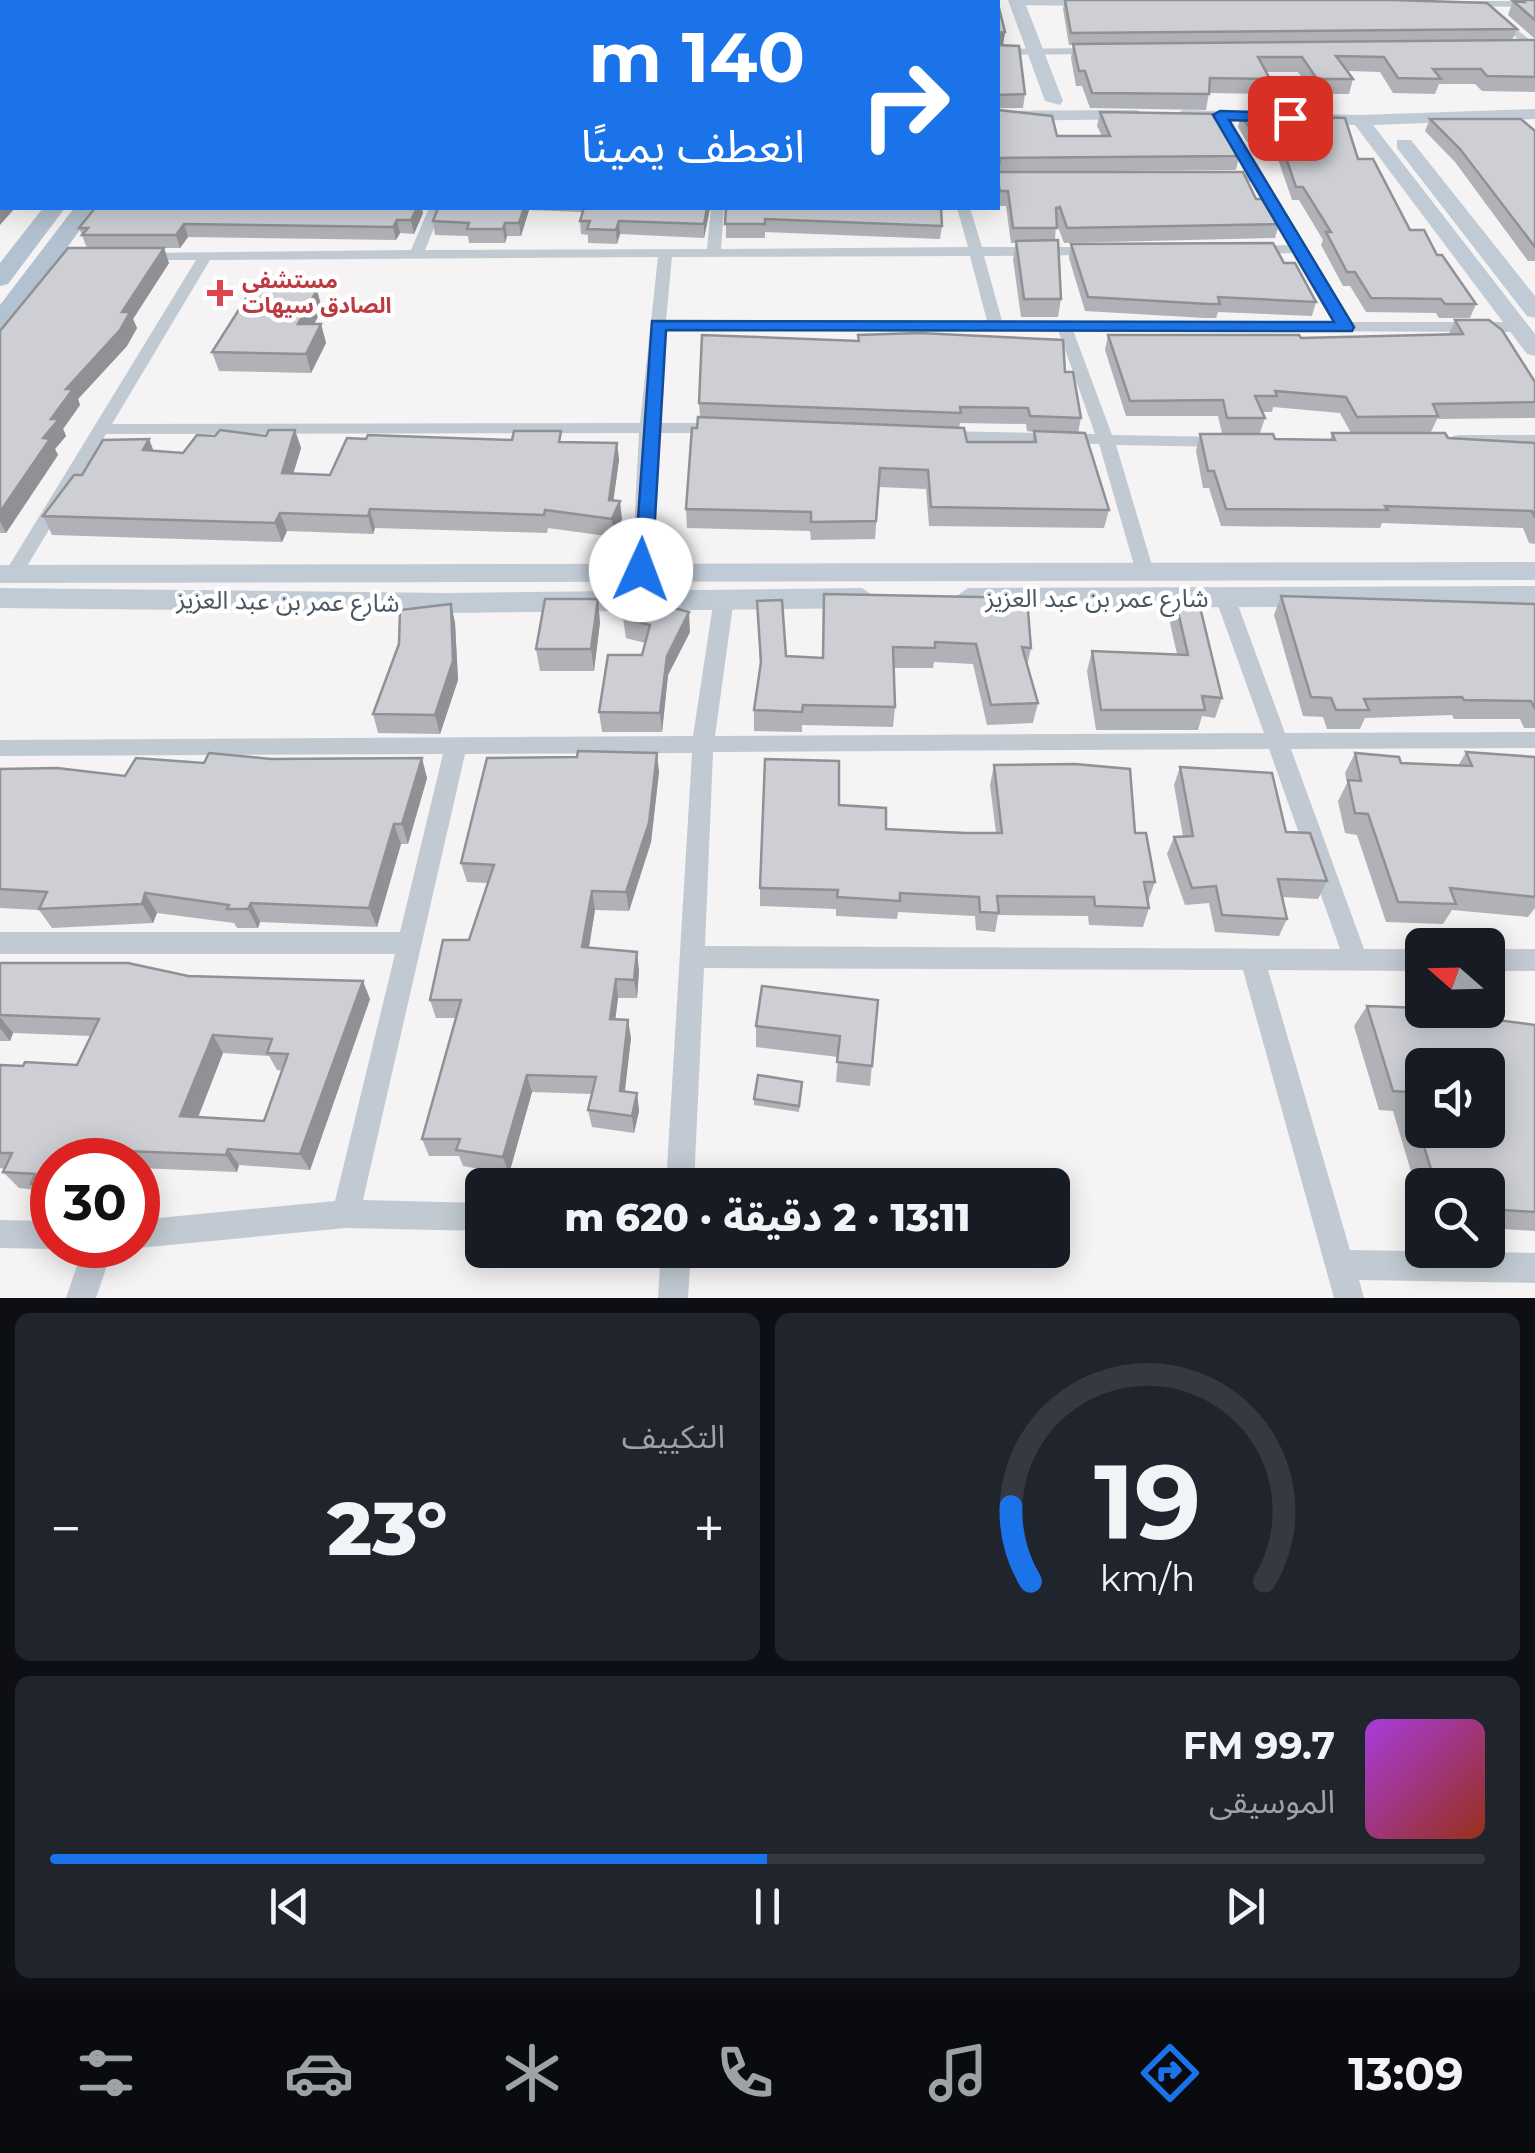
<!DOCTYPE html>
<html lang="ar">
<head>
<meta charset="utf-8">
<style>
  :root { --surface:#171b24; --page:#20242c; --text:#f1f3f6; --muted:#9ea1a6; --line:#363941; --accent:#1a73e8 }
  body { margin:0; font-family:Montserrat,"Noto Sans Arabic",sans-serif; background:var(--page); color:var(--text); direction:rtl; height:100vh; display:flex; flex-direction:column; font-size:38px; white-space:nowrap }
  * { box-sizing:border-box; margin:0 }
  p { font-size:32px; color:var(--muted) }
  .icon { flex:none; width:55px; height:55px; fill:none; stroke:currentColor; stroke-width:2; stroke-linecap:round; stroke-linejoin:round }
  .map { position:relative; height:1298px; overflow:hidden; direction:ltr }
  .panel { display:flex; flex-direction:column; gap:15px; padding:15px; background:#0d0f14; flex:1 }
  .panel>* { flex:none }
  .banner { position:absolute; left:0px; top:0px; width:1000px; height:210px; box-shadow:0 5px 25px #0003; direction:rtl; background:#1a73e8; color:#fff; overflow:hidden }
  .needle { width:65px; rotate:290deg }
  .tools { position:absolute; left:1405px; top:928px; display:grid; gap:20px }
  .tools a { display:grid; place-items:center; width:100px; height:100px; border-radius:15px; background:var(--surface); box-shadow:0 5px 25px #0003; font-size:50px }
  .speed { position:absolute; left:30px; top:1138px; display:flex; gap:20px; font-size:50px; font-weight:700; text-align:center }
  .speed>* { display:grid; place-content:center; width:130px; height:130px; border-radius:50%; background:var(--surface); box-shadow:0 5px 25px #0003; line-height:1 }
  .speed .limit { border:15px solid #d22; background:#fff; color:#111 }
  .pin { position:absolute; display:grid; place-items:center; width:85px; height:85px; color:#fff; margin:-42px; border-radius:20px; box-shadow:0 5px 15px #0006 }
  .me { position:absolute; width:110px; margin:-55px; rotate:2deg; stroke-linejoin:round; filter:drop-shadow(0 0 8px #0008) }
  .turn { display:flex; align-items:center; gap:35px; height:210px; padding:0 30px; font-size:45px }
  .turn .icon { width:130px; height:130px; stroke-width:2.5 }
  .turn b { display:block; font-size:70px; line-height:85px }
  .big { font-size:75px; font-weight:800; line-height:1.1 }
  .panel .tile { flex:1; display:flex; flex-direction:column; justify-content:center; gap:15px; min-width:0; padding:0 35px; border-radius:15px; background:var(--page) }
  .panel .dial { align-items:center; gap:0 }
  .dial svg { height:260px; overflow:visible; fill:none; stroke:var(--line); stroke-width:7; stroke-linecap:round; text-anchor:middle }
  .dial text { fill:var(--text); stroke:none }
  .song { display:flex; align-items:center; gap:30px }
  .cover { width:120px; height:120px; border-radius:15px; background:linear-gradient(135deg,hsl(280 70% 55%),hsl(10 70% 35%)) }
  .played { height:10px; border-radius:5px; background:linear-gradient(90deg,var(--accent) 50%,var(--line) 50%) }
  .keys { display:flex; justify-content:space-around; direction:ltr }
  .heat { display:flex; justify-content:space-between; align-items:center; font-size:55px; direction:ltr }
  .panel .tiles { flex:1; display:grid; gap:15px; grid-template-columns:1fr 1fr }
  .tile:last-child { grid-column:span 2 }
  .trip { position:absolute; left:465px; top:1168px; width:605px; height:100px; border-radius:15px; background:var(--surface); box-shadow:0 5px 25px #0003; font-weight:800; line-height:100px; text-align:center; direction:rtl }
  .dock { display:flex; height:160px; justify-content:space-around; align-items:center; background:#090b0e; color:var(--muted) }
  .dock .icon { width:70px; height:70px }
  .dock .on { color:var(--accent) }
  .dock b { font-size:45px; color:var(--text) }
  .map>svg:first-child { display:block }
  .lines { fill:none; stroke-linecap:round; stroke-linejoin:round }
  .street { fill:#c1cad2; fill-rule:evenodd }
  .secondary { fill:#c1cbd6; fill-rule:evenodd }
  .primary { fill:#b3c2d1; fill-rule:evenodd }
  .wall { fill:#b0b2b7; fill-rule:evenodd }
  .shaded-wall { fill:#909195 }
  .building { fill:#cdcfd5; stroke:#909195; stroke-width:2.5; fill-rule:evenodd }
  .route { fill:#1a73e8; stroke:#114b97; stroke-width:2.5 }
  .health-dot { fill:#e0444e; stroke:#fff; stroke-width:4 }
  .labels { text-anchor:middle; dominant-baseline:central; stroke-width:9; stroke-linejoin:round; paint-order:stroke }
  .far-health-label { font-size:22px; font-weight:bold; fill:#be3a42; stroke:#fff; text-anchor:start }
  .street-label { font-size:25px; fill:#4a5661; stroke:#fff }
</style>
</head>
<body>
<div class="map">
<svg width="1535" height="1298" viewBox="0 0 1535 1298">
  <rect width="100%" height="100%" fill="#f5f3f3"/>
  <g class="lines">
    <path class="street" d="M694 0 691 2 568 1 569 0Z
      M1017 0H1090L1095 3 1090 6 1013 5Z
      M1464 1H1535V7L1460 6Z
      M1495 12 1535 44V53L1491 17 1490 15Z
      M998 49 1099 48 1104 51 1099 54 998 55Z
      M1220 111 1226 115 1351 322H1518L1526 327 1518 332 1073 330 1112 435 1225 437 1233 442 1225 447 1116 445 1154 572 1152 576H1138L1136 572 1099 444 939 441 931 436 939 431 1095 434 1058 330H665L656 423H725L733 428 725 433H656L648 574 641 576 632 570 639 433 106 434 20 578H6L4 574 196 260H143L136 256 138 253 411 250 429 208H442L425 250 707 249 711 208H724L721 249 968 247 957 208H970L982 247H1094L1101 251 1094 255 984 256 1002 321 1336 322 1295 253 1253 254 1246 250 1253 246 1290 245 1253 182H1219L1213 178 1219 174H1249L1214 115ZM970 256 987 321 666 320 672 257ZM658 257 640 423 112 424 210 260Z
      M1459 435H1535V445L1453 444V436Z
      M1225 590 1235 597 1285 733 1535 732V748L1291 749 1364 949H1422V971L1268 970 1350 1250 1535 1253V1283L1359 1280 1364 1298H1334L1243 970 704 968 694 1185H666L692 753 465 754 363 1200 482 1203V1231L346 1228 138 1248 130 1245H138V1220L335 1201 395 954H0V932H400L443 754 0 756V740L693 736 714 598 724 591 734 598 715 736 1264 733 1215 597ZM1269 749 1340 949 705 946 713 752Z
      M1488 949H1535V971H1488Z
      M0 1220 52 1221V1245H62L52 1249 0 1248Z
      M84 1245H114L96 1298H66Z
      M661 1250H691L688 1298H658Z"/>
    <path class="secondary" d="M1008 0H1024L1063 101 1060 105 1045 101Z
      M1535 109V119L1373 125 1535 334V356L1527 354 1355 125 1183 120 1174 115 1183 110 1360 115Z
      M1137 110 1146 115 1143 119 998 121V111Z
      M1397 140H1411L1535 296V318L1527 316 1397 148Z
      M1535 562V580L0 583V565Z
      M1535 586V606L968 608 954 598 968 588Z
      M0 588 446 593 862 588 876 598 862 608 446 613 0 608Z"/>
    <path class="primary" d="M0 65H2V75H0Z
      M43 208H65L8 284 0 286V263Z
      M74 208H96L9 327 0 329V305Z"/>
  </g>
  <path class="wall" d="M1065 0 1517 29 1512 40H1535V92L1482 91 1475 84H1439L1435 94 1393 93 1380 72 1348 71 1353 79 1349 94H1313L1298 72H1267L1270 79 1266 94 1209 93 1206 110 1090 108 1082 86H1076L1071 58 1073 45H1069L1063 9Z
    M1517 0H1535V39L1508 15 1513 1Z
    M998 4 1005 32 1003 45 1025 94 1023 108H998Z
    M998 110 1057 136H1102L1097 126 1100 112 1229 127 1227 135 1239 156 1236 170 998 172 1256 199 1279 224 1275 238 1064 243 1056 222 1055 240 1061 299 1058 317H1021L1013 259 1016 243H1011L1006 206H998Z
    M1241 115 1358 159 1410 230 1437 255 1476 304 1470 318H1439L1436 313 1366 312 1350 286H1343L1321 245 1323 240 1299 200H1292L1279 162 1265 142H1247L1238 127Z
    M1430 119 1535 131V261H1528L1455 162 1425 131Z
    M438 208H710L704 238 620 234 617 244 588 243V235L581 234 580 221 582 212 529 210 521 236H507L505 243H469L468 236 435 235 433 221Z
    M726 208 942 226 940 239 765 232V238H726Z
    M423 213 414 234 400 233 396 240 188 237 180 248H164L169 263 133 319 137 328 127 346 78 399 80 405 63 429 66 436 55 449 58 455 6 533H0V331L87 248 79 228Z
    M1071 244 1284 263 1316 302 1312 316 1218 312 1216 318H1205L1085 311 1069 258Z
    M317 290 322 309 314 324H321L326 343 311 373 219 371 212 352Z
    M1455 320 1535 382V418L1437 419 1431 432 1351 433 1340 413 1273 407 1272 412H1262L1265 418 1260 433H1222L1218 416H1126L1105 350 1108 335 1301 338 1449 334Z
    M858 335 1065 372 1081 418 1078 433 1109 510 1104 528 929 526 926 489 879 487 875 539 811 540 810 531 687 528 686 509 700 417 699 403 858 341ZM960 423 1026 424 1027 431 1034 432 1032 442H967L959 428Z
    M295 430 301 448 293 474 330 475 563 442 617 443 619 460 613 500 622 519 614 537 548 528 547 533 375 528 373 534 287 531 282 542 52 535 43 516 82 475 149 439 153 451 183 453 215 436H266Z
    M1332 433 1535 443V544L1529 543 1523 528 1382 523 1380 528 1221 526 1209 488H1203L1196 451 1200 434 1275 439 1330 440Z
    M824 594 1031 648 1027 666 1038 703 1033 723 987 725 973 664 934 662 933 668H894L895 707 893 727 802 725V732L754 731V710L760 667 757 601 786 656 823 658Z
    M1281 596 1535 604V728H1524L1520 719H1454L1452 715 1365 718 1360 729H1327L1323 717 1303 716 1274 615Z
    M1176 603 1222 698 1215 718 1202 716 1198 730H1096L1087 671 1092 651 1177 654 1170 623Z
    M451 604 455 623 458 680 440 734 378 733 373 714Z
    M623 618 690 632 668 675 662 732H602L599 712 642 655 645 643 626 638Z
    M600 622 594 671H540L536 649Z
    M1466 752 1535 757V908L1528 917 1452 910 1443 924 1386 922 1357 835 1345 833 1338 801 1347 783 1345 773 1355 753 1401 763 1458 766Z
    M994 765 1135 833 1155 882 1148 901 1149 908 1143 927 1089 925 1088 916 998 915 995 932 976 930 975 916 898 912 897 919 836 916V909L760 906V888L839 805 886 829 996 833 990 785Z
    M1180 767 1286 832 1327 881 1318 899 1282 897 1287 919 1279 936 1215 932 1209 903 1185 905 1167 854 1174 837 1183 836 1174 785Z
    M0 769 125 776 427 778 408 844H401L377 927 260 922 258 928H237L234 923 157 913 153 923 52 928 39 910 0 908Z
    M659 772 651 842 629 911 595 910 589 947 639 970 637 998H618L615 1020 631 1038 624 1092 637 1093 639 1111 634 1133 592 1127 588 1110 592 1094 532 1092 509 1174 463 1166 459 1156H429L422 1139 456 1018H436L430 1000 469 940 488 883 467 882 461 863Z
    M0 963 188 976 370 999 310 1170 239 1165 237 1172 138 1168V1160H52V1200H46L37 1190 19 1188 3 1172 5 1169 0 1168V1065H77L91 1036 13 1033 10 1041H0ZM223 1053 269 1056 277 1070 282 1071 264 1121 198 1117Z
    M878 1000 870 1086 836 1082 838 1057 756 1047V1026Z
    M1367 1006 1434 1012 1535 1025V1231L1488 1228V1185H1422V1208L1393 1111 1379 1110 1354 1026Z
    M802 1082 799 1112 754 1105V1099Z"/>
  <path class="shaded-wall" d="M131 0H160L158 2H129Z
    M1005 32 1003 45 998 46V33Z
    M2 202V208H15L0 225V205Z
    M417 208H422L423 213 414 234 411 220Z
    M524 208H529V210L521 236 519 223Z
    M707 208H710L704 238V224Z
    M397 220 400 233 396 240 393 227Z
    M619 221 620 234 617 244 616 230Z
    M505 223 507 236 505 243 503 229Z
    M184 224 188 237 180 248 176 235Z
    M164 248 169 263 133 319 137 328 127 346 78 399 80 405 63 429 66 436 55 449 58 455 6 533 0 522V512L43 438 66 389 122 312Z
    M317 290 322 309 304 343 298 324Z
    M321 324 326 343 311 373 306 354Z
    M295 430 301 448 288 491 282 473Z
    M149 439 156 457 143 450Z
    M617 443 619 460 611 518 609 500Z
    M620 501 622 519 614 537 612 519Z
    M370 509 375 528 373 534 368 516Z
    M280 513 287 531 282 542 275 523Z
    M598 599 600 622 594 671 591 649Z
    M451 604 455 623 458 680 440 734 435 715Z
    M689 612 690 632 668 675 662 732 660 713 667 656Z
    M657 753 659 772 651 842 629 911 626 892Z
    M422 758 427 778 408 844 402 824Z
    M394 824 401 844 377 927 369 908Z
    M592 891 595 910 586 965 582 947Z
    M145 893 157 913 153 923 142 904Z
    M251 903 260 922 258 928 248 909Z
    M637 952 639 970 637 998 634 980Z
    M616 979 618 998 613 1038 610 1019Z
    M363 981 370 999 310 1170 300 1154Z
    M0 1017 13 1033 10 1041 0 1028Z
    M628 1020 631 1038 623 1108 620 1091Z
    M213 1035 223 1053 192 1133 180 1116Z
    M527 1075 532 1092 509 1174 503 1157Z
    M637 1093 639 1111 634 1133 632 1116Z
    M74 1149 83 1160H69Z
    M228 1149 239 1165 237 1172 226 1155Z"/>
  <path class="building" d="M99 0H131L129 2H97Z
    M241 0H435L433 2H240Z
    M597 0H662L661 2H596Z
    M703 0H996L997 2H703Z
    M1065 0H1394L1487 3 1517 29 1071 33Z
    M1522 0H1535V20L1513 1 1524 2Z
    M998 4 1005 32 998 33Z
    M1535 40V77L1487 76 1481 69H1433L1441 79 1398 78 1384 57 1336 56 1353 79H1317L1302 57H1258L1270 79 1210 78 1209 94 1092 93 1085 71H1079L1073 44Z
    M998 45 1019 46 1025 94 998 95Z
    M0 79H2V202L0 205Z
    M998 110 1052 116 1057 136H1110L1100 112 1220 114 1229 127H1222L1239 156 1000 158 998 171Z
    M1241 115 1345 118 1358 159H1373L1410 230H1424L1437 255H1442L1476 304H1445L1441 299 1371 298 1355 272H1347L1326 232H1331L1303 187H1296L1283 149 1268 130 1250 129Z
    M1430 119H1521L1535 131V247L1460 149Z
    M998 172H1243L1256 199H1262L1279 224 1067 228 1060 207 1056 208 1057 228H1013L1008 191H1000L998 183Z
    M95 208H417L411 220H397L393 227 184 224 176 235H82L88 228H79Z
    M438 208H524L519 223H505L503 229H467L469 223 433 221Z
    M584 208H707L704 224 619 221 616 230 587 229 590 221H580Z
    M726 208H941L942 226 765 219V224H725Z
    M1058 240 1061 299H1024L1016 241Z
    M1273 243 1284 263H1295L1316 302 1218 297 1220 304H1209L1088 297 1071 244Z
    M68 248H164L122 312H130L120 330 66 389H73L51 419H59L43 438 50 439 0 512V331Z
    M252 289 317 290 298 324H321L306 354 212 352Z
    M1455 320H1489L1502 330 1535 382V402L1433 404 1438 416 1357 417 1346 397 1275 391 1277 396H1255L1265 418H1227L1223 400 1130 401 1108 335H1299L1301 338 1463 334Z
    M919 333 1063 340 1065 372H1073L1081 418 1030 416 1028 408 960 407 961 413 699 403 702 335 859 341 858 335Z
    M698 417 964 428 967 442H1036L1034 431 1085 433 1109 510 931 507 928 470 880 468 876 521 811 522V512L686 509 692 428H697Z
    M220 430 266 436 269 430H295L282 473 330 475 347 438 366 439 368 435 512 440 514 431H561L559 442 617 443 609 500 620 501 612 519 545 510 544 515 370 509 368 516 280 513 275 523 43 516 74 475H82L103 440 149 439 143 450 183 453 197 435 215 436Z
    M1332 433H1445L1448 438 1535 443V518L1532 511 1385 506 1388 510 1226 509 1214 471H1208L1200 434H1273L1275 439 1335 440Z
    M824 594 1027 598 1031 648 1022 647 1038 703 991 705 976 644 935 642V648L893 647 895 707 803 705 802 712 754 710 761 662 757 601 782 600 786 656 823 658Z
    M1281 596 1535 604V709L1531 701 1464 700 1462 697 1364 699 1369 710H1336L1331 698 1311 697Z
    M637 598 689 612 667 656 660 713 599 712 608 655H642L650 625 623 618Z
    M545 599H598L591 649H536Z
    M1176 603H1199L1222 698 1202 696 1205 710H1101L1092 651 1188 655Z
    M451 604 453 661 435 715 373 714 399 644 400 610Z
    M578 751 657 753 649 823 626 892 592 891 582 947 637 952 634 980 616 979 610 1019 628 1020 620 1091 637 1093 632 1116 588 1110 596 1077 527 1075 503 1157 456 1150 460 1139H422L461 1000H430L443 940H469L494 865 461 863 487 758 577 757Z
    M1466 752 1535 757V897L1450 888 1456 904 1398 902 1368 814 1355 813 1348 780 1361 781 1355 753 1399 757 1401 763 1472 766Z
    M209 753 271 759 422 758 402 824H394L369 908 251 903 248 909H227L229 905 145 893 142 904 39 909 47 892 0 889V769L57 768 125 776 136 758 204 763Z
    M765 759 839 761V805L886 808V829L964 833H1002L994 765 1075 764 1130 769 1135 833H1146L1155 882H1144L1149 908 1095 906 1094 897 997 896 999 913 980 912 979 897 900 893V901L837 897 838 890 760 888Z
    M1180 767 1272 773 1286 832 1310 833 1327 881 1278 879 1287 919 1222 915 1216 886 1192 888 1174 837 1193 836Z
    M0 963H128L188 976 363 981 300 1154 228 1149 226 1155 74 1149 69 1160H52V1185L31 1184 35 1174 3 1172 12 1153H0V1065L23 1066 25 1062 77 1065 99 1019 0 1015ZM213 1035 272 1039 267 1053 288 1054 264 1121 180 1116Z
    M762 986 878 1000 872 1066 837 1062 840 1036 756 1026Z
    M1367 1006 1422 1008V1010H1434V1012L1535 1025V1212L1488 1209V1185H1436L1407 1092 1393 1091ZM1422 1065H1488V1130H1422Z
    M758 1075 802 1082 799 1106 754 1099Z"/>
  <path class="route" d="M1220 111 1290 113 1297 118 1290 122 1229 120 1354 327 1352 331 666 330 652 570 649 575H634L652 321 1334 322 1213 115Z"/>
  <path class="health-dot" d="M215 278h10v10h10v10h-10v10h-10v-10h-10v-10h10z"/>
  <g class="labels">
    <g class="far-health-label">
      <text x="242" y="280">مستشفى<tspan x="242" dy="25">الصادق سيهات</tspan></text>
    </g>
    <g class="street-label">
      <text x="1097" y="598">شارع عمر بن عبد العزيز</text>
      <text transform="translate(288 601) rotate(1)">شارع عمر بن عبد العزيز</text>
    </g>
  </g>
</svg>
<div class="tools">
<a><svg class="needle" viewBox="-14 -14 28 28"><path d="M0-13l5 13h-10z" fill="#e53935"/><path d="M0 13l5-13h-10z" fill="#9ea1a6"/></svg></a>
<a><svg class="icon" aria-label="sound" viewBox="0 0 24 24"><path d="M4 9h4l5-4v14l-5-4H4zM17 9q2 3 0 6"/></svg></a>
<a><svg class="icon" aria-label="search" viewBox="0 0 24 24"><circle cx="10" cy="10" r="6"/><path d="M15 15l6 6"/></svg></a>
</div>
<div class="speed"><div class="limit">30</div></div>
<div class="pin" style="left:1290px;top:118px;background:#d93025"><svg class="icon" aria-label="arrive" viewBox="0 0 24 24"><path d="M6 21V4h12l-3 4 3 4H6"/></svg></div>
<svg class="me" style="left:641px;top:570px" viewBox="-20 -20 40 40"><circle r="19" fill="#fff"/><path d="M0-13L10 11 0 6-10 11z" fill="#1a73e8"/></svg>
<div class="trip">13:11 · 2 دقيقة · 620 m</div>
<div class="banner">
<div class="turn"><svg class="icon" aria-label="right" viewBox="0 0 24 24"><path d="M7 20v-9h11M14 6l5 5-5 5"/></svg><div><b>140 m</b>انعطف يمينًا</div></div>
</div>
</div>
<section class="panel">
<div class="tiles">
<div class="tile dial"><svg viewBox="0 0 100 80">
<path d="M14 69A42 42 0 1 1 86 69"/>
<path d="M14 69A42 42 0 0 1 8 46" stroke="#1a73e8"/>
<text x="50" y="56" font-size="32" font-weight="700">19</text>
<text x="50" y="72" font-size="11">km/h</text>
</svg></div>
<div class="tile"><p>التكييف</p>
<div class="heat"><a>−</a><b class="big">23°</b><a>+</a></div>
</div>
<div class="tile">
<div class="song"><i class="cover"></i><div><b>99.7 FM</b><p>الموسيقى</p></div></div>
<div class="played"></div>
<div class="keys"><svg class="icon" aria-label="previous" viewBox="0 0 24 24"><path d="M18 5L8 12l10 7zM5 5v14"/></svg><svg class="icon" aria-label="pause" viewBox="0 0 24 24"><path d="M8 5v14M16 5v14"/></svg><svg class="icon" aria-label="next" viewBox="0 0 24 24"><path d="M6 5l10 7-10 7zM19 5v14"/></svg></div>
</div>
</div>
</section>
<nav class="dock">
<b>13:09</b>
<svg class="icon on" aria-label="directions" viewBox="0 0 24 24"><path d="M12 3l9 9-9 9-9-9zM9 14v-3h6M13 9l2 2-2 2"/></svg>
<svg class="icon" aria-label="music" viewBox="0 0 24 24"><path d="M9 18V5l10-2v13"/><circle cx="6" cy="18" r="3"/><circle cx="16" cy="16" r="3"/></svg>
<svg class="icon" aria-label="phone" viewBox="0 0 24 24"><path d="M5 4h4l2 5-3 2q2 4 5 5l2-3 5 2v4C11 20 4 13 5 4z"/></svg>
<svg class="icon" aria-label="climate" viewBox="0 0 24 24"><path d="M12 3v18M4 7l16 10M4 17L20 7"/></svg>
<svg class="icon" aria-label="car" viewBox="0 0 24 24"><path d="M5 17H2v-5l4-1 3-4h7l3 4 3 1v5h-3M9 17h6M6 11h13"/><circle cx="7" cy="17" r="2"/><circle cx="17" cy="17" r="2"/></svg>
<svg class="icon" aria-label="filters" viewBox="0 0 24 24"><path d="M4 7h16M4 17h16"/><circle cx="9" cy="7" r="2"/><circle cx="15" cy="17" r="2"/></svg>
</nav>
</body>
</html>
